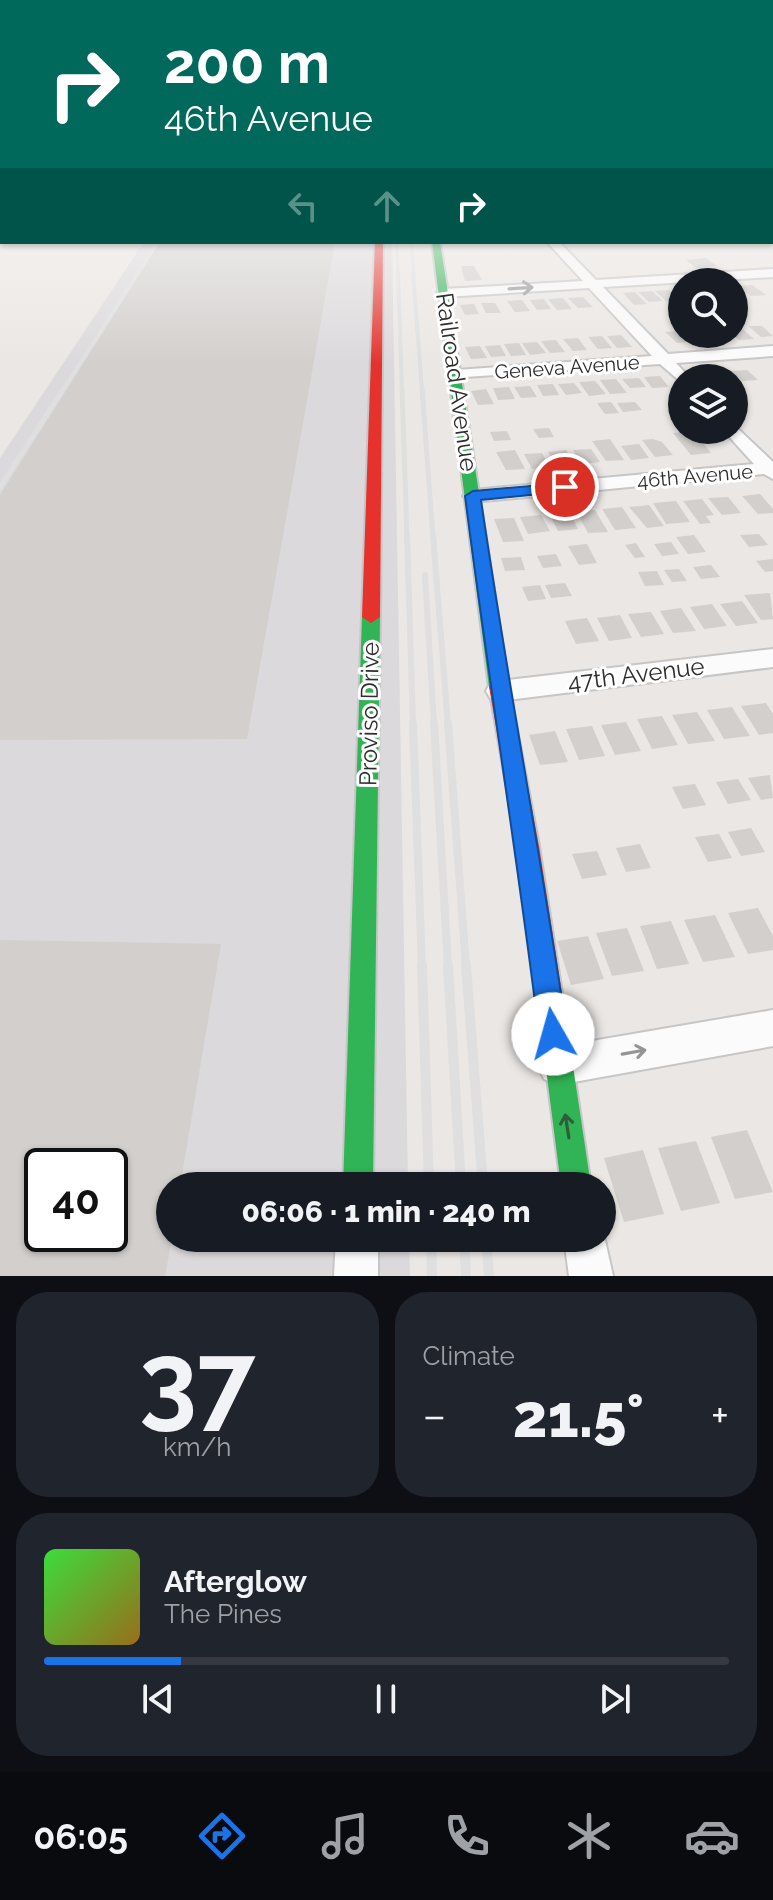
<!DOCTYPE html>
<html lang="en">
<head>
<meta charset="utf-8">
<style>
  :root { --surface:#171b24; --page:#20242c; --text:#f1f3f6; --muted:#9ea1a6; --line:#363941; --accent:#1a73e8 }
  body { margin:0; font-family:Raleway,sans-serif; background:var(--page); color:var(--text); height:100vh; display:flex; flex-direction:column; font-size:30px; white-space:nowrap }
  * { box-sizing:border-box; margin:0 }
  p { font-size:26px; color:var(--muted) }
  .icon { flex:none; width:44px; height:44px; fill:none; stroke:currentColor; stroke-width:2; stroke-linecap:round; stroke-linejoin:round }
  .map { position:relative; height:1276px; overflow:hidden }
  .drawer { display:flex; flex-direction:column; gap:16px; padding:16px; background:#0d0f14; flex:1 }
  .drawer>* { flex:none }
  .top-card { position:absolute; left:0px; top:0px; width:774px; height:244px; box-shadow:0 2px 6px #0004; background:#00695c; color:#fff; overflow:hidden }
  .fabs { position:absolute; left:668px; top:268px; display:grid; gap:16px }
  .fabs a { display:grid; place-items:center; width:80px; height:80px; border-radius:50%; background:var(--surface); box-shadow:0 2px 6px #0004; font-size:40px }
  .speed { position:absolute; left:24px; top:1148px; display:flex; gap:16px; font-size:40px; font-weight:700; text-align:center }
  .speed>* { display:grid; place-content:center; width:104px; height:104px; border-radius:50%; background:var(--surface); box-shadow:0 2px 6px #0004; line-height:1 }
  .speed .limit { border:4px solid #111; border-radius:12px; background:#fff; color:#111 }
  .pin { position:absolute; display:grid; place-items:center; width:68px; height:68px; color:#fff; margin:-34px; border:4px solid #fff; border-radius:50%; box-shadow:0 2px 8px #0007 }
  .me { position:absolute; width:88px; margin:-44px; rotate:353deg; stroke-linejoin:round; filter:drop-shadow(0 0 6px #0008) }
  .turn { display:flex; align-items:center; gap:28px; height:168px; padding:0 32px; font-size:36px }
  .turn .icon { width:104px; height:104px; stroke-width:2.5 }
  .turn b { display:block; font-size:56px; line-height:68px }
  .lanes { display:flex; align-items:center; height:76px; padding:0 32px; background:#0003; justify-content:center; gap:40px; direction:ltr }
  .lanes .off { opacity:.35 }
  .big { font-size:60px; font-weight:800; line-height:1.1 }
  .drawer .tile { flex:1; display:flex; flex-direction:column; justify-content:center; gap:12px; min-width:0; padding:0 28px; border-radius:32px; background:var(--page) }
  .drawer .dial { align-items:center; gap:0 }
  .dial b { font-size:104px; line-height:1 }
  .song { display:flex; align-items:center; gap:24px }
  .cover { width:96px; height:96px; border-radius:12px; background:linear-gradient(135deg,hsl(120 70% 55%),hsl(40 70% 35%)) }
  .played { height:8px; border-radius:4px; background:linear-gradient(90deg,var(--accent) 20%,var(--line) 20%) }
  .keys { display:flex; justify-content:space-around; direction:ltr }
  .heat { display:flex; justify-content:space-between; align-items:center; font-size:44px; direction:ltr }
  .drawer .tiles { flex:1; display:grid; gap:16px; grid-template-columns:1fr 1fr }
  .tile:last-child { grid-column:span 2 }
  .trip { position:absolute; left:156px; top:1172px; width:460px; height:80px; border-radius:40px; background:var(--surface); box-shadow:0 2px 6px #0004; font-weight:800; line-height:80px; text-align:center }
  .dock { display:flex; height:128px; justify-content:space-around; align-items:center; background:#090b0e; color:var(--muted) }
  .dock .icon { width:56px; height:56px }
  .dock .on { color:var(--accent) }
  .dock b { font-size:36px; color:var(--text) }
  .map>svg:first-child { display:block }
  .industrial { fill:#dbd9db; fill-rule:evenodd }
  .building { fill:#d2cfcd; fill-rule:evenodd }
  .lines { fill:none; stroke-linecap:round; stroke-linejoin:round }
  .street-casing { stroke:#c7c6c6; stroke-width:4 }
  .fast-casing { stroke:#c7c6c6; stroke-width:4 }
  .jam-casing { stroke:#c7c6c6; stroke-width:4 }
  .street { fill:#fcfbfb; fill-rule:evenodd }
  .fast { fill:#30b455; fill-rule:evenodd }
  .jam { fill:#e5322d; fill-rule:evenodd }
  .rail-far5 { stroke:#dfdfe0; stroke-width:3 }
  .rail-far4 { stroke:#dfdfe0; stroke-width:4 }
  .rail-far3 { stroke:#dfdfe0; stroke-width:5 }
  .rail-far2 { stroke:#dfdfe0; stroke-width:6 }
  .rail-far1 { stroke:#dfdfe0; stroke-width:8 }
  .rail { stroke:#dfdfe0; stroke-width:10 }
  .oneway { stroke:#959494 }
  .oneway2 { stroke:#2f5d3c }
  .route { fill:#1a73e8; stroke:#114b97; stroke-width:2 }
  .labels { text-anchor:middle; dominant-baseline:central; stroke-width:6; stroke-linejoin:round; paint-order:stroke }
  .far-street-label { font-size:20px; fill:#2e2e2e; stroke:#fff }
  .street-label { font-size:24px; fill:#2e2e2e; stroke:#fff }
</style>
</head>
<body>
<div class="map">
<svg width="773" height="1276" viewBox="0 0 773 1276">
  <rect width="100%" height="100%" fill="#ebe7e4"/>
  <path class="industrial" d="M144 242H392L408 1186H170V1238H409L410 1276H0V458ZM42 1166H110V1234H42Z"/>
  <path class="building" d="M160 242H335L247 739 0 740V495Z
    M706 258 717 266 696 268 686 260Z
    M461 266H474L482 280 465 281Z
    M752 285 766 295 751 296 738 286Z
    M669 290 680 300 666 301 655 291Z
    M652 291 663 301 649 302 638 292Z
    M635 292 647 304 634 305 623 293Z
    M583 297 593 307 578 308 568 298Z
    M563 298 572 309 557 310 548 299Z
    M544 299 551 309 537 310 530 300Z
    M522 300 530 311 515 312 507 301Z
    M481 303H495L501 313H486Z
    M474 304 479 314 465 315 460 305Z
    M748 326H762L773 336 761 337Z
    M740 327 754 339 739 340 734 336V328Z
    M679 331 690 334 697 341 677 343 665 332Z
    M621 335 632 347 617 348 607 336Z
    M602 336 612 348 598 349 588 337Z
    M578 338 587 350 573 351 563 339Z
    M556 340 565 352 550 353 541 341Z
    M537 342 546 353 530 355 522 343Z
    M519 343 526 355 511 356 504 344Z
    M500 345 506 356 491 357 485 346Z
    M480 346 487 358 471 359 465 347Z
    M747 370 758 380 742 381 731 371Z
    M660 376 669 387 652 388 644 377Z
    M639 378 646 387 630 388 622 379Z
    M616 379 627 393 610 394 600 380Z
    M595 381 606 394 589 396 579 382Z
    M574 383 582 393 566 395 558 384Z
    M553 384 559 395 543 396 537 385Z
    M530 386 537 397 521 398 514 387Z
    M509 387 515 399 498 400 493 388Z
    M486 389 494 404 478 405 471 391Z
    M611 402 619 413 605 414 597 403Z
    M635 402 642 410 623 412 617 403Z
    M549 428 554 437 539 438 533 429Z
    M507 431 511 440 494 441 490 432Z
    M698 431 705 439H700L711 453 691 455 673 433Z
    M610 439 624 460 606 461 592 441Z
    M653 439 662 442 673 455 655 457 642 440Z
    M639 444 649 458 631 460 621 446Z
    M591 449 600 462 582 464 573 450Z
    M515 450 525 469 506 470 496 452Z
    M566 450 575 464 557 466 548 452Z
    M542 453 550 467 532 469 524 454Z
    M760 494 773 509V513L758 514 742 496Z
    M728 497 741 513 722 515 708 498Z
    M702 499 714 515 706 516 711 523 700 524 683 501Z
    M676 501 690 522 666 524 653 503Z
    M649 505 656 515 664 526 647 528 629 507Z
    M622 507 636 528 615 530 602 509Z
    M595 510 608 532 588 533 576 511Z
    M569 512 578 529 558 531 549 514Z
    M541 515 550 531 528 534 520 517Z
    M514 518 524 541 503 542 494 519Z
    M759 534 768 545 749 547 740 535Z
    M694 535 706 552 688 554 676 537Z
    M671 542 679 554 662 556 654 544Z
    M636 543 645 557 635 558 625 545Z
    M587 544 597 563 579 565 568 546Z
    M556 554 562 566 543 568 537 556Z
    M521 557 525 570 505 571 501 558Z
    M773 559V571L765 572 756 561Z
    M711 565 720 577 701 579 693 567Z
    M679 569 687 581 672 582 664 570Z
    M657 571 664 585 645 586 638 572Z
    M565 583 572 596 551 598 545 585Z
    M540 585 546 599 528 601 522 587Z
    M770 593 773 619 761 620 744 595Z
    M742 601 758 623 736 626 720 604Z
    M712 604 727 626 704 629 690 607Z
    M681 608 696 631 673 633 660 611Z
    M651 612 664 634 641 637 628 614Z
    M620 615 632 638 609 641 597 618Z
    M587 618 599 641 576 644 565 621Z
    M766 703 773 714V733L759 735 741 706Z
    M732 707 750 736 724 739 707 710Z
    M697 712 715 741 688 744 672 715Z
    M662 716 678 745 652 749 637 719Z
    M626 722 641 751 615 755 601 725Z
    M592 726 605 756 579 760 566 729Z
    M555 731 568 762 540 765 529 735Z
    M770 775 773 798 761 800 748 778Z
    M738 779 751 800 728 804 716 782Z
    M695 784 706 805 683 809 672 787Z
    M751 828 765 852 741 856 728 832Z
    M719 834 732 858 708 862 695 837Z
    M640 844 651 868 626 872 616 848Z
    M597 851 607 875 582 879 572 854Z
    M758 908 773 936V950L748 954 728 913Z
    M715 915 735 957 703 962 684 920Z
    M671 921 689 964 657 969 640 926Z
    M627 928 644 971 612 976 596 933Z
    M588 936 604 979 571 985 557 941Z
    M0 940 221 944 180 1186H170L172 1238 165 1276H0ZM42 1166H110V1234H42Z
    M747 1130 773 1192 735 1199 711 1137Z
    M696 1141 720 1203 681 1211 658 1148Z
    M643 1150 664 1214 624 1222 604 1158Z"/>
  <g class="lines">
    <defs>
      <path id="street" d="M773 213V220H772V213Z
        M547 242H559L596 280 773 269V277L603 287 668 354 773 346V356L676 363 690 378H682V383L660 364 450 378 448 375 456 370 652 356 589 288 444 297 437 293 444 289 583 281Z
        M734 425 773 462V479L764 474 473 502 463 496 473 490 754 464 723 430H734Z
        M773 649V667L499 701 490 698 486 691 490 684 499 681Z
        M773 1010V1046L557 1085 544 1079 538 1066 544 1053 557 1047Z
        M602 1227 613 1276H569L564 1238H602Z
        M336 1238H378V1276H334Z"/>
      <path id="fast" d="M432 242H440L509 687 506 692H492L489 687Z
        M371 611 380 617 373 1186H343L362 617Z
        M551 993 560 997 564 1006 591 1186H561L538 1006 542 997Z"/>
      <path id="jam" d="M375 242H383L380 617 371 623 362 617Z
        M499 680 506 682 509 687 539 846 564 1006 560 1015 551 1019 542 1015 538 1006 517 846 489 687 492 682Z"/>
    </defs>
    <use href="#street" class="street-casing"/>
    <use href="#fast" class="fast-casing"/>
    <use href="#jam" class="jam-casing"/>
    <use href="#street" class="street"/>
    <use href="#fast" class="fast"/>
    <use href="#jam" class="jam"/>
    <path class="rail-far5" d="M397 242 398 275
      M411 242 414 275
      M137 275 158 242"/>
    <path class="rail-far4" d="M398 273 402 390
      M413 273 422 390
      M63 390 138 273"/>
    <path class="rail-far3" d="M402 388 407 537
      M422 388 433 537
      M0 487 64 388"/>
    <path class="rail-far2" d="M407 535 413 725
      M433 535 448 725
      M425 575 434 725"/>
    <path class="rail-far1" d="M413 723 422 967
      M434 723 448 967
      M448 723 466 967"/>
    <path class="rail" d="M422 965 429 1186
      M448 965 461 1186
      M466 965 483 1186
      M431 1238 432 1276
      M464 1238 466 1276
      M486 1238 489 1276"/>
  </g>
  <defs><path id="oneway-shaft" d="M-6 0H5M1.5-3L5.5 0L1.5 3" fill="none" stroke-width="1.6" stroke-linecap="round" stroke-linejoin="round" transform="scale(2)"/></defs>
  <g class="oneway">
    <use href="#oneway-shaft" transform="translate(521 288) rotate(-4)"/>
    <use href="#oneway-shaft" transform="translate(634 1052) rotate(-10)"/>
  </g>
  <use class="oneway2" href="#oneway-shaft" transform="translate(567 1126) rotate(-99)"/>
  <linearGradient id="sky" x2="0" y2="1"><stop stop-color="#89c7e9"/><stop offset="0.51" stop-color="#f6f4f3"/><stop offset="1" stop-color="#f6f4f3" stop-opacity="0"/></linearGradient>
  <rect width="773" height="364" fill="url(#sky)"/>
  <path class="route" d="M565 483 572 487 570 491 481 500C507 678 541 855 567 1034L563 1044 553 1048 543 1044 539 1034C517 854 488 676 465 496L473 491Z"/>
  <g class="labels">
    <g class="far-street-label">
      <text transform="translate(567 367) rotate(-4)">Geneva Avenue</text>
      <text transform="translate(695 476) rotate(-5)">46th Avenue</text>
    </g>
    <g class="street-label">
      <text transform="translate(457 382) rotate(82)">Railroad Avenue</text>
      <text transform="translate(636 674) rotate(-7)">47th Avenue</text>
      <text transform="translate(369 714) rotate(-89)">Proviso Drive</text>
    </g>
  </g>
</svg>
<div class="fabs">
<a><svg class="icon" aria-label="search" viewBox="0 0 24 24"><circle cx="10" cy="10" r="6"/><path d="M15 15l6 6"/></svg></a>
<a><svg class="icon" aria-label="layers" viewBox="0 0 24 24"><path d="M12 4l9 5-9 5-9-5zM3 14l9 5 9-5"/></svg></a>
</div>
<div class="speed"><div class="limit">40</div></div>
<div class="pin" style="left:565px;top:487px;background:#d93025"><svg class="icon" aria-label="arrive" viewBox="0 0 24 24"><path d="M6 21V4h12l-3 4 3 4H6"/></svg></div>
<svg class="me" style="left:553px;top:1034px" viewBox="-20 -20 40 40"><circle r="19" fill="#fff"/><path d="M0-13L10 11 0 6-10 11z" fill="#1a73e8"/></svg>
<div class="trip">06:06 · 1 min · 240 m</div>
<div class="top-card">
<div class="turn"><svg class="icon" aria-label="right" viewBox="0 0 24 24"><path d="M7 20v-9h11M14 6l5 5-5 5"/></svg><div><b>200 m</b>46th Avenue</div></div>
<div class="lanes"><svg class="icon off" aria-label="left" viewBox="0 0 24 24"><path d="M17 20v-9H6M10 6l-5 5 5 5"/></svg><svg class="icon off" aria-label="ahead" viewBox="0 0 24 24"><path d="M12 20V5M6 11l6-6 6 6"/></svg><svg class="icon" aria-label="right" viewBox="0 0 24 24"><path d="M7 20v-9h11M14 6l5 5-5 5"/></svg></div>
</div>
</div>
<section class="drawer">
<div class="tiles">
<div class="tile dial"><b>37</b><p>km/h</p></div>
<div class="tile"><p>Climate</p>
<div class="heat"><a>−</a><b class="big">21.5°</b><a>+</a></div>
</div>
<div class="tile">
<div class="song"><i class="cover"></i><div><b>Afterglow</b><p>The Pines</p></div></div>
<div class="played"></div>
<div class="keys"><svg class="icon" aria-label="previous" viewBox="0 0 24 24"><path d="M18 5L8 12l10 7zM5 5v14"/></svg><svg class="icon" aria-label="pause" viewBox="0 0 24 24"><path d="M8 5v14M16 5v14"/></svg><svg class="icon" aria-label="next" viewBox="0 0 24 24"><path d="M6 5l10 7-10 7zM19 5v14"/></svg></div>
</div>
</div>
</section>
<nav class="dock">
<b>06:05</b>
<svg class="icon on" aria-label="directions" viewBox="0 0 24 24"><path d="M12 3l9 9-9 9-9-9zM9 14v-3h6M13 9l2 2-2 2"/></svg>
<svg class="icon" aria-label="music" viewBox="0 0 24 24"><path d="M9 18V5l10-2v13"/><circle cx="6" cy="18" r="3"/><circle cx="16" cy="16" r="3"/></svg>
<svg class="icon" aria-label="phone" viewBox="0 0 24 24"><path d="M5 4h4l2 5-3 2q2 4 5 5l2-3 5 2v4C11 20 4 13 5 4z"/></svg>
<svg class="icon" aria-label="climate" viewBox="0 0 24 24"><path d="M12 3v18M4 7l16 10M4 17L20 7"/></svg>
<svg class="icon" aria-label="car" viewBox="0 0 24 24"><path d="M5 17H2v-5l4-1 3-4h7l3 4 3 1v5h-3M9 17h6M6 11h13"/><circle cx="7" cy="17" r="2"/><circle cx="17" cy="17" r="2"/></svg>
</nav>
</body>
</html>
